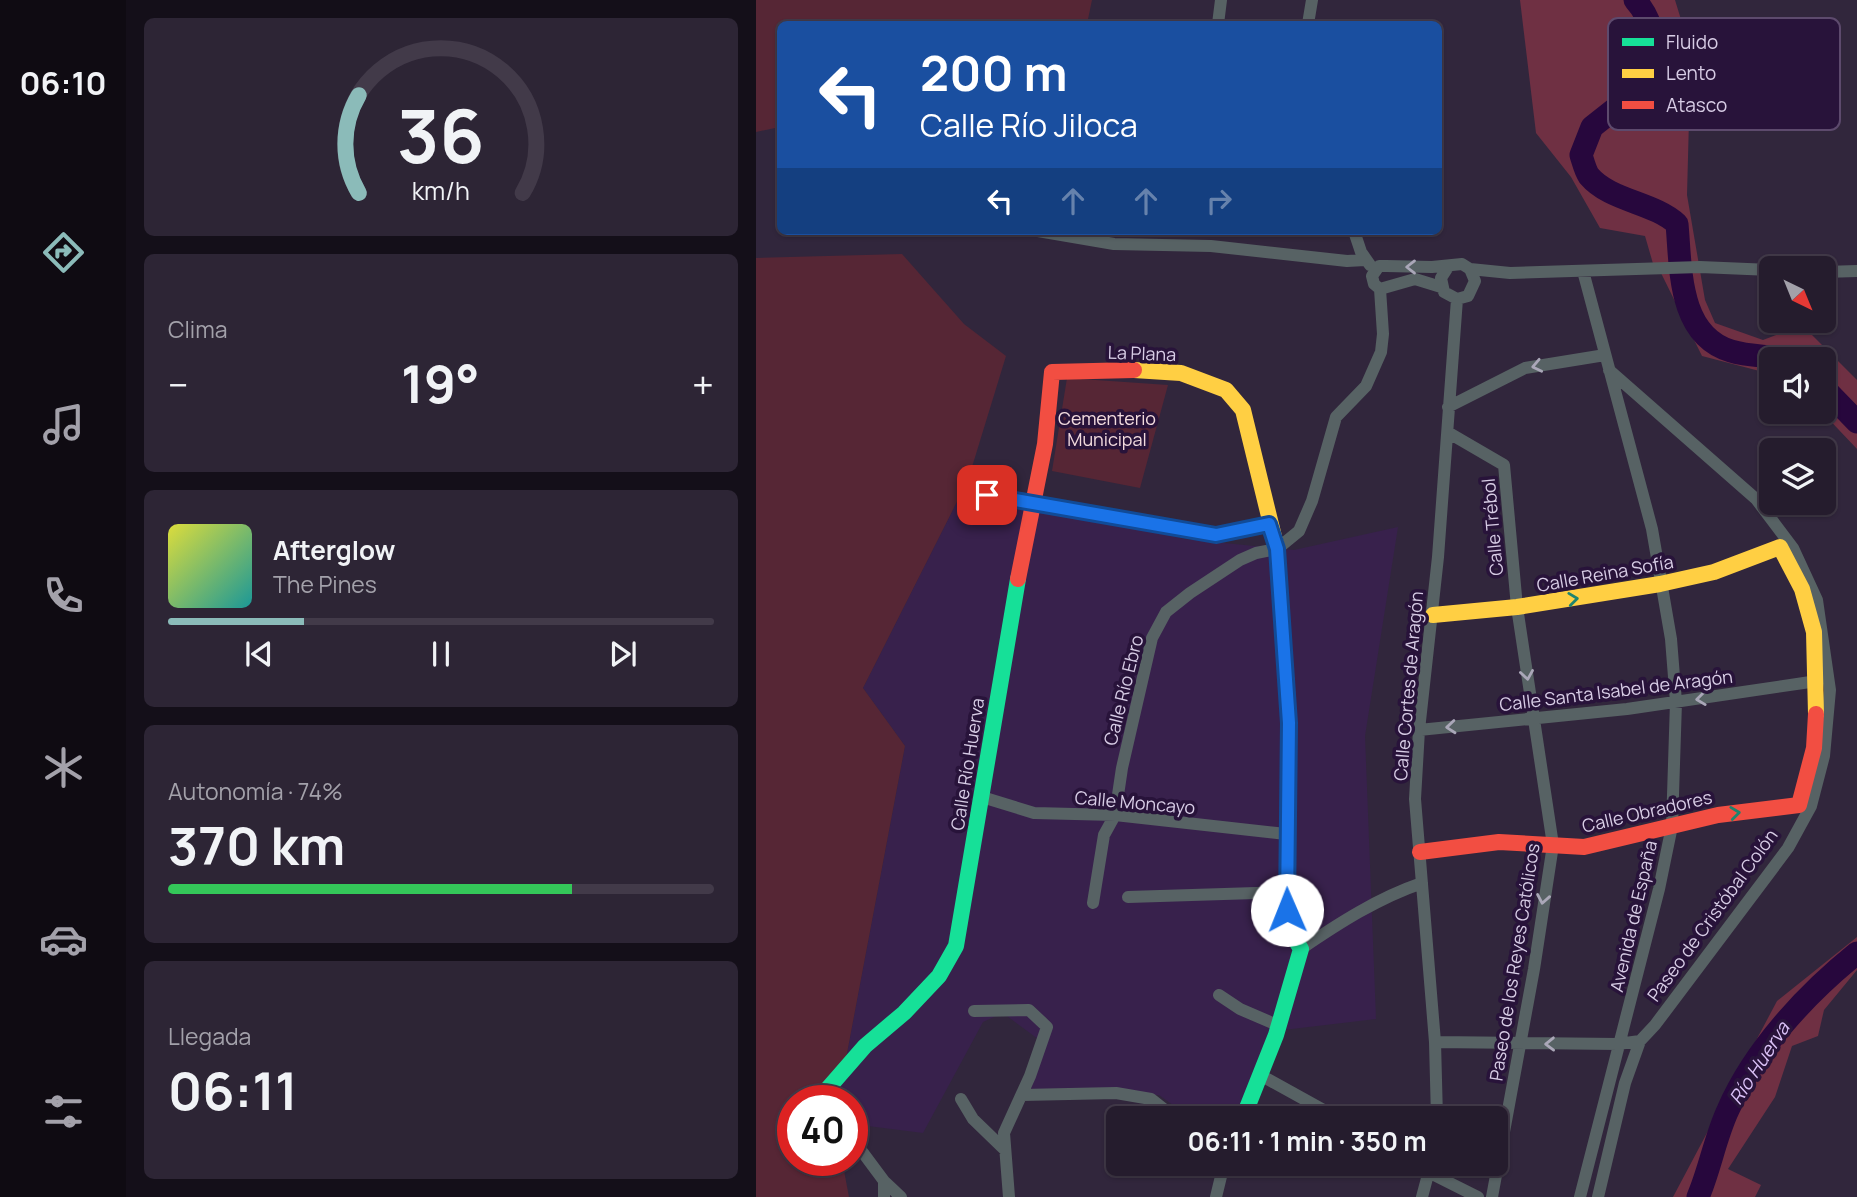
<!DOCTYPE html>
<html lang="es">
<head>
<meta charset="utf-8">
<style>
  :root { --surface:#251c2d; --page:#2d2535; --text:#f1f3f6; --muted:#a3a1aa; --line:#423a49; --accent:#8bbbb9 }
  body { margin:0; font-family:Manrope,sans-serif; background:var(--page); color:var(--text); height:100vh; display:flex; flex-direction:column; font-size:26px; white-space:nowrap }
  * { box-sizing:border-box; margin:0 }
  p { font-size:23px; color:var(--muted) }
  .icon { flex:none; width:38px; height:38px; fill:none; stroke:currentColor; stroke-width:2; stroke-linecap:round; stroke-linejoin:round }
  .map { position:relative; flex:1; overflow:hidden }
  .side { display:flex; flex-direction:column; gap:18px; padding:18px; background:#140f19; width:630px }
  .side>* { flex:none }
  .guide { position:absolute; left:21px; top:21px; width:665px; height:214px; border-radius:10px; box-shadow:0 2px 5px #0004,0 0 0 2px var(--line); background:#1a4fa0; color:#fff; overflow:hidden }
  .needle { width:46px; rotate:137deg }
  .controls { position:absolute; left:1003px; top:256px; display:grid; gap:14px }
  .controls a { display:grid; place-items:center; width:77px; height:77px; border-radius:10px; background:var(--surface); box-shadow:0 2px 5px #0004,0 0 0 2px var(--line); font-size:35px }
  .speed { position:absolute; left:21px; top:1085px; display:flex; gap:14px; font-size:35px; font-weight:700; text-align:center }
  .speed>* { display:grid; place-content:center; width:91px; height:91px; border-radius:50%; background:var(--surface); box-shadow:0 2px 5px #0004,0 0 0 2px var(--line); line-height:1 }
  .speed .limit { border:10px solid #d22; background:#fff; color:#111 }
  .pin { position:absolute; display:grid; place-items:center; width:60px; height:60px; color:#fff; margin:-30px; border-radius:14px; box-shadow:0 4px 10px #0006 }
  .me { position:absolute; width:77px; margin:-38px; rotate:359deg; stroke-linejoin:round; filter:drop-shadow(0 0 5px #0008) }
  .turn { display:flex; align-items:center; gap:24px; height:147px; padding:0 28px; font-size:32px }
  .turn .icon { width:91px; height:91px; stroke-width:2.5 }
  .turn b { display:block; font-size:49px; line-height:60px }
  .lanes { display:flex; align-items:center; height:66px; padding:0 28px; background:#0003; justify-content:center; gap:35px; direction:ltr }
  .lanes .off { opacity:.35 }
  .big { font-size:52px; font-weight:700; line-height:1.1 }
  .side .tile { flex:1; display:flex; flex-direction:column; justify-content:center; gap:10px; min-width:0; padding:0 24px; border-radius:10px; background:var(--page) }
  .side .dial { align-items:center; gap:0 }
  .dial svg { height:182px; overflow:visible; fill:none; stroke:var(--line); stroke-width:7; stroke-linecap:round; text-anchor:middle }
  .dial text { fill:var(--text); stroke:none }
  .song { display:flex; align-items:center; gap:21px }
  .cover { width:84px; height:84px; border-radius:10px; background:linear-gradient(135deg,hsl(60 70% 55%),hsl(180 70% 35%)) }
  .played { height:7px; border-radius:4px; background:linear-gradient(90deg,var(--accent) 25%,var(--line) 25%) }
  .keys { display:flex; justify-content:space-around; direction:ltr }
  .heat { display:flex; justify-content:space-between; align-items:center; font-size:38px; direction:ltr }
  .charge { height:10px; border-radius:5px; background:linear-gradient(90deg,#34c759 74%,var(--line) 0) }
  .trip { position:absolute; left:350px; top:1106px; width:402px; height:70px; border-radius:10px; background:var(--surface); box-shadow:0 2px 5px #0004,0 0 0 2px var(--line); font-weight:700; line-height:70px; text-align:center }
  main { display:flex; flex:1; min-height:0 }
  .tabs { display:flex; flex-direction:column; width:126px; justify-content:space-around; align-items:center; background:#0f0b12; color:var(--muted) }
  .tabs .icon { width:49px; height:49px }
  .tabs .on { color:var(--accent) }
  .tabs b { font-size:32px; color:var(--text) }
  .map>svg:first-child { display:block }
  .built { fill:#38214c }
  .green { fill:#562635 }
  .forest { fill:#6f3043 }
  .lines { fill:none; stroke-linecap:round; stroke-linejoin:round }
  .river { stroke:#27073d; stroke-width:23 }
  .street { stroke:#576264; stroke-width:12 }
  .fast { stroke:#16e098; stroke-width:16 }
  .slow { stroke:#ffcf43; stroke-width:16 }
  .jam { stroke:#f24e42; stroke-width:16 }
  .oneway { stroke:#aaa7b8 }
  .oneway2 { stroke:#1e846e }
  .route-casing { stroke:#114b97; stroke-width:18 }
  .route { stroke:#1a73e8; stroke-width:12 }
  .labels { text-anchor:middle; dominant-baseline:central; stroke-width:7; stroke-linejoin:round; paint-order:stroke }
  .street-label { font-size:18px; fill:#d7cce5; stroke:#28133a }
  .park-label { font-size:18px; fill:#f2dbde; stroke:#28133a }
  .water-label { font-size:19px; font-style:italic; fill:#dac1f7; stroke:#28133a }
  .key { fill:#28133a; stroke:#5d4a6d; stroke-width:2 }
  .key-label { font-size:19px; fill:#d7cce5 }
</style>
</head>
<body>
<main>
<nav class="tabs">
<b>06:10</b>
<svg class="icon on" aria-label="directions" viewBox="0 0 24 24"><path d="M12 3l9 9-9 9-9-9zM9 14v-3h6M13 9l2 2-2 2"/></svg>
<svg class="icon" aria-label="music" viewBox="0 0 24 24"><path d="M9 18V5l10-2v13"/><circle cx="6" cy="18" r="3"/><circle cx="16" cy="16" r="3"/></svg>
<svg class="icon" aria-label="phone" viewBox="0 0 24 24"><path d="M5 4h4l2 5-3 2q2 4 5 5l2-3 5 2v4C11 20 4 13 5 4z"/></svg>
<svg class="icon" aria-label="climate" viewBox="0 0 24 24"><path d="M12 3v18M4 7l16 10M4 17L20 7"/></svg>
<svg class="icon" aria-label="car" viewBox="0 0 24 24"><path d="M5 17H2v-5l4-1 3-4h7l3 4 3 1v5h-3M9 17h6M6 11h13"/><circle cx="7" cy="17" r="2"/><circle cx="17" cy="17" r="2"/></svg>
<svg class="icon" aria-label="filters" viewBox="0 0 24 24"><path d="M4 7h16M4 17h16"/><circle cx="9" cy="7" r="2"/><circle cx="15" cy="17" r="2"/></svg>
</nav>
<section class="side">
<div class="tile dial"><svg viewBox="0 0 100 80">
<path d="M14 69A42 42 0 1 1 86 69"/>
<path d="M14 69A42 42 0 0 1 14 26" stroke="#8bbbb9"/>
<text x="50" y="56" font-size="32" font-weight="700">36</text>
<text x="50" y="72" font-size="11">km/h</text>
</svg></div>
<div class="tile"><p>Clima</p>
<div class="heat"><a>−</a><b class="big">19°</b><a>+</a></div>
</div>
<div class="tile">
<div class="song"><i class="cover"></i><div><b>Afterglow</b><p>The Pines</p></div></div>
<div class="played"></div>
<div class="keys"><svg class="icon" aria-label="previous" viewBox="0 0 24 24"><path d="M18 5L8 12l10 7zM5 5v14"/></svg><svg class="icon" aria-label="pause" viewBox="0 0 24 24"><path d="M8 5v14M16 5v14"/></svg><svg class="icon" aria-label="next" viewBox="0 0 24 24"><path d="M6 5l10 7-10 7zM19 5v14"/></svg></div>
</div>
<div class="tile"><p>Autonomía · 74%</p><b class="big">370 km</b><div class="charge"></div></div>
<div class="tile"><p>Llegada</p><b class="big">06:11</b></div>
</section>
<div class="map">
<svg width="1101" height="1197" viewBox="0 0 1101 1197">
  <rect width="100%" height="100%" fill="#31263c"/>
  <path class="built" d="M212 480 428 539 538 550 642 527 609 736 620 1019 519 1031 486 1118H435L403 1095 267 1099 282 1039 247 1013 227 1022 167 1133 96 1124V1101H82L149 746 107 688Z"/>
  <path class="green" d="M0 0H336L331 24H24V127L0 132Z
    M146 254 208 324 250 356 212 480 107 688 149 746 82 1101H37V1160H86L93 1197H0V258Z
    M311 378 412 385 384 488 296 471Z"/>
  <path class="forest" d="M764 0H919L927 26 933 120 931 195 949 300 959 323 1007 340 1046 325 1101 380V449L1065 411H1068V359H1015V374L946 356 904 271 898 267 889 236 844 228 815 177 780 133Z
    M1101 937V970L1068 1010 1062 1036 1036 1046 1019 1097 972 1169 1005 1185 999 1197H917L1021 1001Z"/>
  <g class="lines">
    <path class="river" d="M879 0C900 23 899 48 898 78L836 127 825 155C827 161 829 170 833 176 854 201 897 202 921 224 925 268 922 335 975 351 991 356 1012 356 1029 359
      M1068 388 1101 422
      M942 1197C954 1169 959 1138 972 1110 998 1050 1050 994 1101 953"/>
    <path class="street" d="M462 24 465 0
      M552 24 556 0
      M282 231 358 244 455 246 591 261 609 260
      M598 231 605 252 614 265
      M714 269 754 273 944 267 1015 270
      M1068 272 1101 271
      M685 287 659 279 624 289 618 284 616 276 623 266H630L676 267 706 264 714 269 719 281 712 296 701 299 688 292 685 278 692 267
      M692 407 769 368 849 355
      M693 433 748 465 761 607 797 845 778 969 736 1197
      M231 495 460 535 513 524
      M663 730 871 709 1061 681
      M226 797 278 813 359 815 530 834
      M372 897 531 892
      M337 903 348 835 359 815 366 768 396 638 410 612 434 593 484 560 500 553 521 549 543 531 556 501 580 417 610 386 625 352 627 334 624 289
      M545 949C583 923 622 898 666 883
      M463 995 484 1009 521 1025
      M218 1011 273 1010 291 1027 274 1076 248 1133 253 1197
      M679 1042 862 1044 884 1041 899 1025 1032 848 1055 806 1068 756 1074 690 1061 600 1037 548 1000 499 853 370
      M506 1076 582 1118
      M266 1095 360 1093 395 1099 419 1118
      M205 1099 217 1119 249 1150
      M681 1118 679 1042 659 799 663 730 682 557 701 299
      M96 1138 128 1181V1197
      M662 1164 672 1172 722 1197
      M128 1181 145 1197
      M460 1197 468 1164
      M666 1197 674 1167
      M824 1197 903 889 916 826 920 702 915 639 896 529 827 271
      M842 1197 869 1083 884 1041"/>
    <path class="fast" d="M61 1101 109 1046 148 1013 183 976 200 946 262 579
      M487 1118 520 1035 545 949 532 928V705"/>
    <path class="slow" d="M378 370 425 373 470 390 487 410 521 549 532 705
      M677 615 761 607 904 584 958 572 1024 547 1046 589 1058 632 1060 714"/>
    <path class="jam" d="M262 579 289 444 296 372 378 370
      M664 852 743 842 828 847 962 815 1043 805 1058 748 1060 714"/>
  </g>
  <defs><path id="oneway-chevron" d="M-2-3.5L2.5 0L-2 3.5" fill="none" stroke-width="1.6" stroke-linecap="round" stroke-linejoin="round" transform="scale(1.75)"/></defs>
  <g class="oneway">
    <use href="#oneway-chevron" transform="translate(655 267) rotate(-180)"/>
    <use href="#oneway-chevron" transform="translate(781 366) rotate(168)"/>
    <use href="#oneway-chevron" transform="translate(771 675) rotate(81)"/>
    <use href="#oneway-chevron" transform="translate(945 699) rotate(173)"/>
    <use href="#oneway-chevron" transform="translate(695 727) rotate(175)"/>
    <use href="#oneway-chevron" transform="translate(787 899) rotate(100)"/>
    <use href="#oneway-chevron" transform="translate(794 1044) rotate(179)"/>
  </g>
  <g class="oneway2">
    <use href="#oneway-chevron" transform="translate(817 599) rotate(-7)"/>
    <use href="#oneway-chevron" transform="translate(979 813) rotate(-7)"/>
  </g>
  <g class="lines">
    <defs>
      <path id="route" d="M231 495 460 535 513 524 521 549 533 723 531 910"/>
    </defs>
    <use href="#route" class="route-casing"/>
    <use href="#route" class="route"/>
  </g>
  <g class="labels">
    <g class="street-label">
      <text transform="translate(386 353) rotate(2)">La Plana</text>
      <text transform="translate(736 527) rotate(-95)">Calle Trébol</text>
      <text transform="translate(849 573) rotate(-10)">Calle Reina Sofía</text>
      <text transform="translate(652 686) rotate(-85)">Calle Cortes de Aragón</text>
      <text transform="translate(367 690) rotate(-76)">Calle Río Ebro</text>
      <text transform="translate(860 690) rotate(-7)">Calle Santa Isabel de Aragón</text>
      <text transform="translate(211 764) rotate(-81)">Calle Río Huerva</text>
      <text transform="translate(379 802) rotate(5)">Calle Moncayo</text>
      <text transform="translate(891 811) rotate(-13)">Calle Obradores</text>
      <text transform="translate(956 915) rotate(-54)">Paseo de Cristóbal Colón</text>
      <text transform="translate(877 916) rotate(-77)">Avenida de España</text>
      <text transform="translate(758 962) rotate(-81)">Paseo de los Reyes Católicos</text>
    </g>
    <g class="park-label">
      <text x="351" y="418">Cementerio<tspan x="351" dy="21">Municipal</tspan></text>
    </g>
    <g class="water-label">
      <text transform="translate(1003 1063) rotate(-57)">Río Huerva</text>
    </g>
  </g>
  <rect x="852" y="18" width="232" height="112" rx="10" class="key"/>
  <rect x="866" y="38" width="32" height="8" fill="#16e098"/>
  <rect x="866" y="69" width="32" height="9" fill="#ffcf43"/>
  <rect x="866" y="101" width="32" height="8" fill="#f24e42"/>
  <g class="key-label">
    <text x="910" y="49">Fluido</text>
    <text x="910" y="80">Lento</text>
    <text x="910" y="112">Atasco</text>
  </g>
</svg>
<div class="controls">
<a><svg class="needle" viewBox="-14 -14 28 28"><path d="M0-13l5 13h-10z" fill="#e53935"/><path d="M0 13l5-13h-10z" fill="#a3a1aa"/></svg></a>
<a><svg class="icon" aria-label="sound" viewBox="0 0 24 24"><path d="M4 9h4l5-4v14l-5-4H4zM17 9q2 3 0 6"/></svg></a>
<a><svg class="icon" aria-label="layers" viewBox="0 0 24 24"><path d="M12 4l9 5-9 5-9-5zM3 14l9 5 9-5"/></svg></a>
</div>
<div class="speed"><div class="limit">40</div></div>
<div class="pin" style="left:231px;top:495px;background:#d93025"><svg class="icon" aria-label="arrive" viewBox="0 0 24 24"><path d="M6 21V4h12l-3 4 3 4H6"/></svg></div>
<svg class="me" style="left:531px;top:910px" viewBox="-20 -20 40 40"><circle r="19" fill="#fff"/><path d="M0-13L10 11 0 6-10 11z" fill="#1a73e8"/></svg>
<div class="trip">06:11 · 1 min · 350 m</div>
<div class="guide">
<div class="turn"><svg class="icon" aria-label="left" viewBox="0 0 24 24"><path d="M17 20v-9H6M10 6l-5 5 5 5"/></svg><div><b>200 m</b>Calle Río Jiloca</div></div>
<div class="lanes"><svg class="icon" aria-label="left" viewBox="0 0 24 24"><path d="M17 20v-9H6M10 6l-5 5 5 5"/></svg><svg class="icon off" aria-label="ahead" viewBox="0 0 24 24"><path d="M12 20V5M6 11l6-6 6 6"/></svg><svg class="icon off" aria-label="ahead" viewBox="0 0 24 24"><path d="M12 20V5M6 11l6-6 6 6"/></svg><svg class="icon off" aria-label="right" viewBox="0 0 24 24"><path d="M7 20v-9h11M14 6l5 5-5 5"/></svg></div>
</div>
</div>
</main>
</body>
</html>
